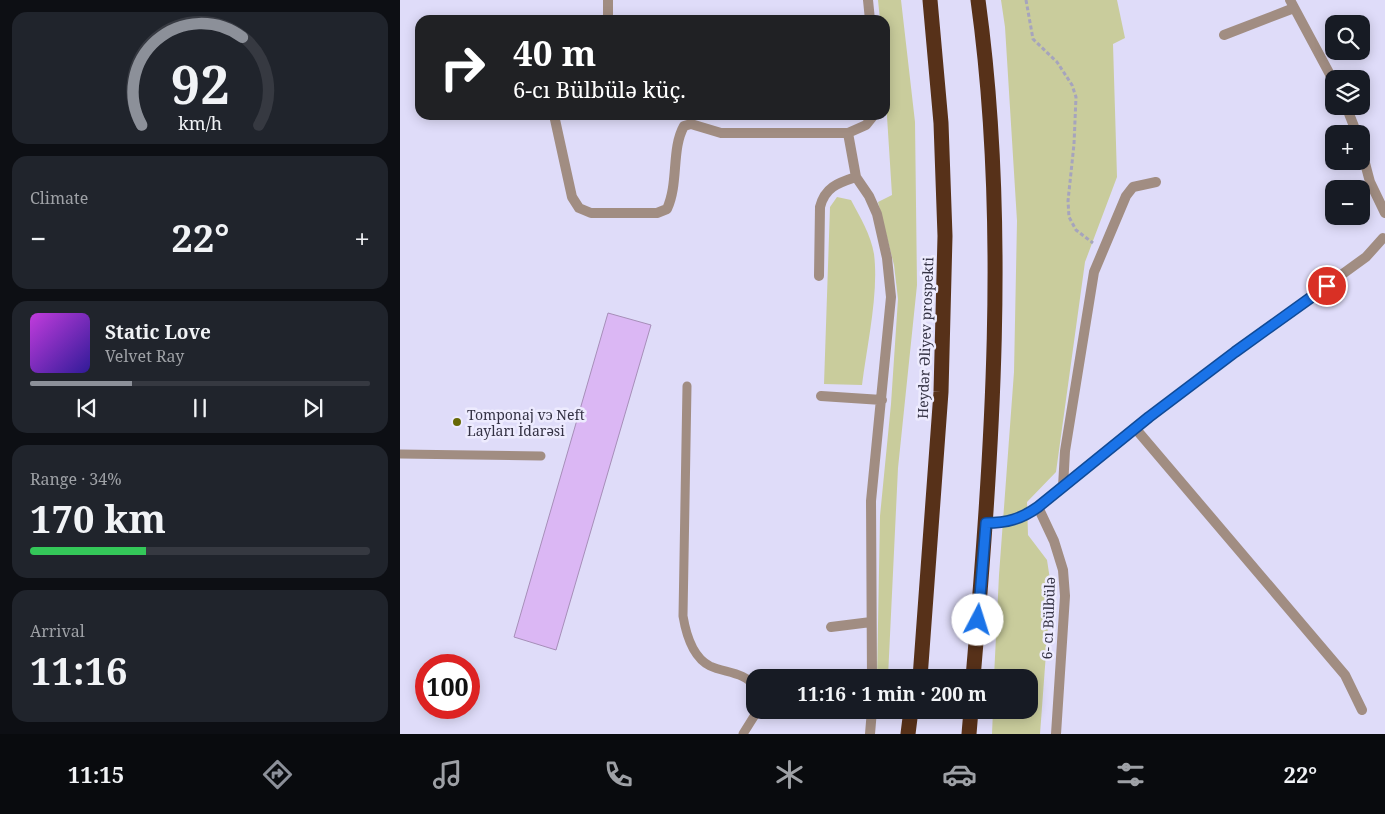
<!DOCTYPE html>
<html lang="en">
<head>
<meta charset="utf-8">
<style>
  :root { --surface:#171b24; --page:#20242c; --text:#f1f3f6; --muted:#9ea1a6; --line:#363941; --accent:#8c9099 }
  body { margin:0; font-family:"Noto Serif",serif; background:var(--page); color:var(--text); height:100vh; display:flex; flex-direction:column; font-size:19px; white-space:nowrap }
  * { box-sizing:border-box; margin:0 }
  p { font-size:16px; color:var(--muted) }
  .icon { flex:none; width:28px; height:28px; fill:none; stroke:currentColor; stroke-width:2; stroke-linecap:round; stroke-linejoin:round }
  .map { position:relative; flex:1; overflow:hidden }
  .details { display:flex; flex-direction:column; gap:12px; padding:12px; background:#0d0f14; width:400px }
  .details>* { flex:none }
  .guide { position:absolute; left:15px; top:15px; width:475px; height:105px; border-radius:15px; box-shadow:0 2px 12px #0003; background:#202124; color:#fff; overflow:hidden }
  .tools { position:absolute; left:925px; top:15px; display:grid; gap:10px }
  .tools a { display:grid; place-items:center; width:45px; height:45px; border-radius:10px; background:var(--surface); box-shadow:0 2px 12px #0003; font-size:25px }
  .speed { position:absolute; left:15px; top:654px; display:flex; gap:10px; font-size:25px; font-weight:700; text-align:center }
  .speed>* { display:grid; place-content:center; width:65px; height:65px; border-radius:50%; background:var(--surface); box-shadow:0 2px 12px #0003; line-height:1 }
  .speed .limit { border:8px solid #d22; background:#fff; color:#111 }
  .pin { position:absolute; display:grid; place-items:center; width:42px; height:42px; color:#fff; margin:-21px; border:2px solid #fff; border-radius:50%; box-shadow:0 1px 5px #0007 }
  .me { position:absolute; width:55px; margin:-28px; rotate:5deg; stroke-linejoin:round; filter:drop-shadow(0 0 4px #0008) }
  .turn { display:flex; align-items:center; gap:18px; height:105px; padding:0 15px; font-size:22px }
  .turn .icon { width:65px; height:65px; stroke-width:2.5 }
  .turn b { display:block; font-size:35px; line-height:42px }
  .big { font-size:38px; font-weight:700; line-height:1.1 }
  .details .tile { flex:1; display:flex; flex-direction:column; justify-content:center; gap:8px; min-width:0; padding:0 18px; border-radius:15px; background:var(--page) }
  .details .dial { align-items:center; gap:0 }
  .dial svg { height:130px; overflow:visible; fill:none; stroke:var(--line); stroke-width:7; stroke-linecap:round; text-anchor:middle }
  .dial text { fill:var(--text); stroke:none }
  .song { display:flex; align-items:center; gap:15px }
  .cover { width:60px; height:60px; border-radius:8px; background:linear-gradient(135deg,hsl(290 70% 55%),hsl(250 70% 35%)) }
  .played { height:5px; border-radius:2px; background:linear-gradient(90deg,var(--accent) 30%,var(--line) 30%) }
  .keys { display:flex; justify-content:space-around; direction:ltr }
  .heat { display:flex; justify-content:space-between; align-items:center; font-size:28px; direction:ltr }
  .charge { height:8px; border-radius:4px; background:linear-gradient(90deg,#34c759 34%,var(--line) 0) }
  .trip { position:absolute; left:346px; top:669px; width:292px; height:50px; border-radius:15px; background:var(--surface); box-shadow:0 2px 12px #0003; font-weight:700; line-height:50px; text-align:center }
  .tabs { display:flex; height:80px; justify-content:space-around; align-items:center; background:#090b0e; color:var(--muted) }
  .tabs .icon { width:35px; height:35px }
  .tabs .active { color:var(--accent) }
  .tabs b { font-size:22px; color:var(--text) }
  main { display:flex; flex:1; min-height:0 }
  .map>svg:first-child { display:block }
  .green { fill:#c9cc9c }
  .building { fill:#dbb7f4; stroke:#a68eb8 }
  .lines { fill:none; stroke-linecap:round; stroke-linejoin:round }
  .path { stroke:#a6a4bd; stroke-width:3; stroke-dasharray:4 2.5; stroke-linecap:butt }
  .lane { stroke:#a18d82; stroke-width:9 }
  .street { stroke:#a18d82; stroke-width:10 }
  .highway { stroke:#573119; stroke-width:15 }
  .route-casing { stroke:#114b97; stroke-width:12 }
  .route { stroke:#1a73e8; stroke-width:9 }
  .poi-dot { fill:#666805; stroke:#edebfe; stroke-width:2 }
  .labels { text-anchor:middle; dominant-baseline:central; stroke-width:5; stroke-linejoin:round; paint-order:stroke }
  .street-label { font-size:14px; fill:#343244; stroke:#edebfe }
  .poi-label { font-size:14px; fill:#343244; stroke:#edebfe; text-anchor:start }
</style>
</head>
<body>
<main>
<section class="details">
<div class="tile dial"><svg viewBox="0 0 100 80">
<path d="M14 69A42 42 0 1 1 86 69"/>
<path d="M14 69A42 42 0 0 1 76 15" stroke="#8c9099"/>
<text x="50" y="56" font-size="32" font-weight="700">92</text>
<text x="50" y="72" font-size="11">km/h</text>
</svg></div>
<div class="tile"><p>Climate</p>
<div class="heat"><a>−</a><b class="big">22°</b><a>+</a></div>
</div>
<div class="tile">
<div class="song"><i class="cover"></i><div><b>Static Love</b><p>Velvet Ray</p></div></div>
<div class="played"></div>
<div class="keys"><svg class="icon" aria-label="previous" viewBox="0 0 24 24"><path d="M18 5L8 12l10 7zM5 5v14"/></svg><svg class="icon" aria-label="pause" viewBox="0 0 24 24"><path d="M8 5v14M16 5v14"/></svg><svg class="icon" aria-label="next" viewBox="0 0 24 24"><path d="M6 5l10 7-10 7zM19 5v14"/></svg></div>
</div>
<div class="tile"><p>Range · 34%</p><b class="big">170 km</b><div class="charge"></div></div>
<div class="tile"><p>Arrival</p><b class="big">11:16</b></div>
</section>
<div class="map">
<svg width="985" height="734" viewBox="0 0 985 734">
  <rect width="100%" height="100%" fill="#dfdcf9"/>
  <path class="green" d="M478 0H501L515 122 517 285 498 468 488 677 477 678 480 516 491 404 498 299 494 265 478 202 492 195 485 85V20H480Z
    M601 0H717L725 38 713 44 717 177 685 262 656 472 627 502 628 535 647 560 651 586 640 734H592L593 710H630V678L594 677 599 575 614 372 617 221 605 27Z
    M437 197 451 200C460 217 471 235 474 254 479 293 467 345 462 385L424 384 430 207Z"/>
  <path class="building" d="M208 313 251 325 156 650 114 637Z"/>
  <g class="lines">
    <path class="path" d="M626 0 633 39 657 62 672 85 676 97 674 144 668 201 669 217 676 230 693 243"/>
    <path class="lane" d="M287 386 283 616C286 634 292 657 310 666 325 673 345 672 355 687
      M0 454 141 456
      M343 734 358 710"/>
    <path class="street" d="M468 0 470 20
      M890 0 934 82
      M208 20V0
      M824 35 894 8
      M946 106 957 134
      M154 115 172 197 179 208 191 213H257L267 209C279 183 271 149 284 126L291 124 321 133H448L466 125 474 115
      M448 133 456 177 469 196 477 214 487 258 491 297 471 501 472 678
      M961 148 970 182 985 213
      M419 276 420 207C425 187 438 183 456 177
      M421 396 482 400
      M735 428 945 675 962 710
      M663 487 665 451 694 272 726 196 733 187 756 182
      M638 507 654 541 663 570 665 596 656 734
      M586 523C607 523 621 519 638 507L735 428 835 352 966 257 983 238
      M431 627 471 622
      M470 734 472 710"/>
    <path class="highway" d="M520 678 541 392 545 236 541 123 530 0
      M573 678C592 453 609 224 578 0
      M508 734 511 710
      M569 734 571 710"/>
  </g>
  <g class="lines">
    <defs>
      <path id="route" d="M578 620 586 523C607 523 621 519 638 507L749 417 835 352 927 286"/>
    </defs>
    <use href="#route" class="route-casing"/>
    <use href="#route" class="route"/>
  </g>
  <circle class="poi-dot" cx="57" cy="422" r="5"/>
  <g class="labels">
    <g class="street-label">
      <text transform="translate(525 338) rotate(-88)">Heydər Əliyev prospekti</text>
      <text transform="translate(648 618) rotate(-88)">6- cı Bülbülə</text>
    </g>
    <g class="poi-label">
      <text x="67" y="414">Tomponaj vэ Neft<tspan x="67" dy="16">Layları İdarəsi</tspan></text>
    </g>
  </g>
</svg>
<div class="tools">
<a><svg class="icon" aria-label="search" viewBox="0 0 24 24"><circle cx="10" cy="10" r="6"/><path d="M15 15l6 6"/></svg></a>
<a><svg class="icon" aria-label="layers" viewBox="0 0 24 24"><path d="M12 4l9 5-9 5-9-5zM3 14l9 5 9-5"/></svg></a>
<a>+</a>
<a>−</a>
</div>
<div class="speed"><div class="limit">100</div></div>
<div class="pin" style="left:927px;top:286px;background:#d93025"><svg class="icon" aria-label="arrive" viewBox="0 0 24 24"><path d="M6 21V4h12l-3 4 3 4H6"/></svg></div>
<svg class="me" style="left:578px;top:620px" viewBox="-20 -20 40 40"><circle r="19" fill="#fff"/><path d="M0-13L10 11 0 6-10 11z" fill="#1a73e8"/></svg>
<div class="trip">11:16 · 1 min · 200 m</div>
<div class="guide">
<div class="turn"><svg class="icon" aria-label="right" viewBox="0 0 24 24"><path d="M7 20v-9h11M14 6l5 5-5 5"/></svg><div><b>40 m</b>6-cı Bülbülə küç.</div></div>
</div>
</div>
</main>
<nav class="tabs">
<b>11:15</b>
<svg class="icon active" aria-label="directions" viewBox="0 0 24 24"><path d="M12 3l9 9-9 9-9-9zM9 14v-3h6M13 9l2 2-2 2"/></svg>
<svg class="icon" aria-label="music" viewBox="0 0 24 24"><path d="M9 18V5l10-2v13"/><circle cx="6" cy="18" r="3"/><circle cx="16" cy="16" r="3"/></svg>
<svg class="icon" aria-label="phone" viewBox="0 0 24 24"><path d="M5 4h4l2 5-3 2q2 4 5 5l2-3 5 2v4C11 20 4 13 5 4z"/></svg>
<svg class="icon" aria-label="climate" viewBox="0 0 24 24"><path d="M12 3v18M4 7l16 10M4 17L20 7"/></svg>
<svg class="icon" aria-label="car" viewBox="0 0 24 24"><path d="M5 17H2v-5l4-1 3-4h7l3 4 3 1v5h-3M9 17h6M6 11h13"/><circle cx="7" cy="17" r="2"/><circle cx="17" cy="17" r="2"/></svg>
<svg class="icon" aria-label="filters" viewBox="0 0 24 24"><path d="M4 7h16M4 17h16"/><circle cx="9" cy="7" r="2"/><circle cx="15" cy="17" r="2"/></svg>
<b>22°</b>
</nav>
</body>
</html>
